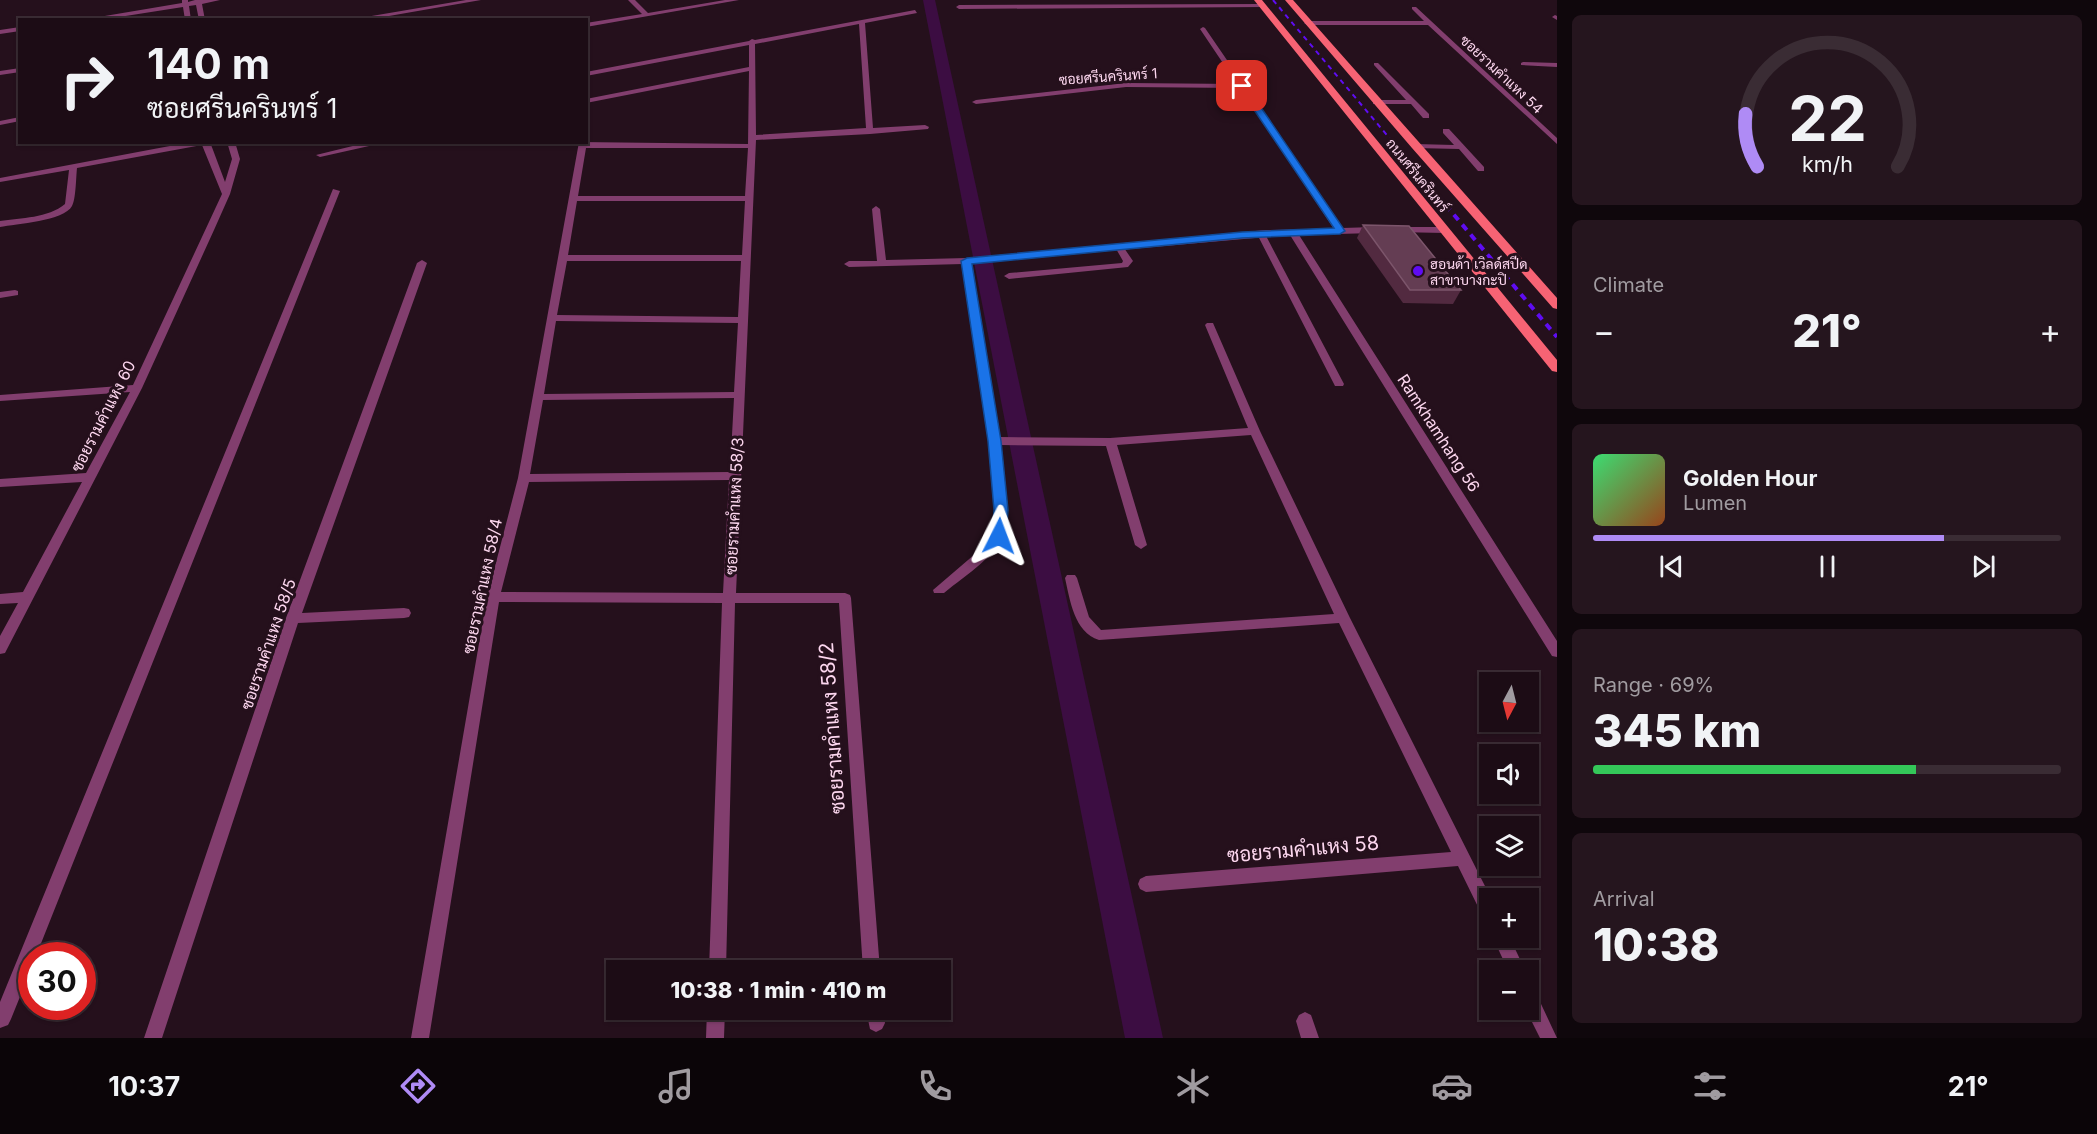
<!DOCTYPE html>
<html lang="en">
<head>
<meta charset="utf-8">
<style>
  :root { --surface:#1c0c15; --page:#25151e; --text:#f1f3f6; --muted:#a09ba0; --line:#3a2c34; --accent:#af8bf5 }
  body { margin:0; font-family:Inter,Sarabun,sans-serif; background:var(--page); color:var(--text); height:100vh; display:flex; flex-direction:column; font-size:22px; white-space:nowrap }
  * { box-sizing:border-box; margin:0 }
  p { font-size:20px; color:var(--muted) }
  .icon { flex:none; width:33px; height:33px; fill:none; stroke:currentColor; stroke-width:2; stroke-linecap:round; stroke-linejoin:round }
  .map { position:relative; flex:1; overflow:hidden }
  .sheet { display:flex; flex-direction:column; gap:15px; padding:15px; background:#0f070c; width:540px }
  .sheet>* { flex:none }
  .hud { position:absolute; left:18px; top:18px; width:570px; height:126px; border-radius:0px; box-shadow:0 2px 4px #0004,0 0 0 2px var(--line); background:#1c0c15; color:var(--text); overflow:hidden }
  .needle { width:39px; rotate:187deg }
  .fabs { position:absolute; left:1479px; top:672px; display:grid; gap:12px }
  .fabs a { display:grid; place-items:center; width:60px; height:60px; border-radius:0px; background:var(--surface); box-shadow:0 2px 4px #0004,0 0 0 2px var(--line); font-size:30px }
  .speed { position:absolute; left:18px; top:942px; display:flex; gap:12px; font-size:30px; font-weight:700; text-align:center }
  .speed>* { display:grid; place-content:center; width:78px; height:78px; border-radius:50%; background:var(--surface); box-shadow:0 2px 4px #0004,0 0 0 2px var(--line); line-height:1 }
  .speed .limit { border:9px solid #d22; background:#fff; color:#111 }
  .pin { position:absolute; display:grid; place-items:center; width:51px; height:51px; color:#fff; margin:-26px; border-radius:12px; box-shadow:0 3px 9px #0006 }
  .me { position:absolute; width:66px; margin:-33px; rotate:3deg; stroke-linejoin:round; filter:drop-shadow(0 0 4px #0008) }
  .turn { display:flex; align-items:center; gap:21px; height:126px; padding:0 30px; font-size:27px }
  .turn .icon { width:78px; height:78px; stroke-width:2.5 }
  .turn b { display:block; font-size:42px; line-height:51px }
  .big { font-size:45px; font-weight:800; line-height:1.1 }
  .sheet .tile { flex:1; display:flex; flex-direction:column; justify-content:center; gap:9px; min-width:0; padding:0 21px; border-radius:9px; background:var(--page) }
  .sheet .dial { align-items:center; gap:0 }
  .dial svg { height:156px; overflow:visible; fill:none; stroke:var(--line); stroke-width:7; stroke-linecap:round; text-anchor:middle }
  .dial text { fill:var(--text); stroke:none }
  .song { display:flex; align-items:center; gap:18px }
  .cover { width:72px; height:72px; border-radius:9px; background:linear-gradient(135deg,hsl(140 70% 55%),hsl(20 70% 35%)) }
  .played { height:6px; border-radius:3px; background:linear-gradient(90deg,var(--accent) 75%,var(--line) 75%) }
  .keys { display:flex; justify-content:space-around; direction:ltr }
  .heat { display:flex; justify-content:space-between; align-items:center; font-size:33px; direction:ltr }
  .charge { height:9px; border-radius:4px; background:linear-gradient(90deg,#34c759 69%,var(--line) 0) }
  .trip { position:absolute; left:606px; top:960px; width:345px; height:60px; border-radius:0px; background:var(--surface); box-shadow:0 2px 4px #0004,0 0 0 2px var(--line); font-weight:800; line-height:60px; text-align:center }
  .tabs { display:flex; height:96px; justify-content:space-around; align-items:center; background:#0b0508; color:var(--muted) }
  .tabs .icon { width:42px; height:42px }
  .tabs .selected { color:var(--accent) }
  .tabs b { font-size:27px; color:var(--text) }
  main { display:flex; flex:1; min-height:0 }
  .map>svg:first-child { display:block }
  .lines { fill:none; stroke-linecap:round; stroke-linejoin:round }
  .canal { fill:#3c0d42; fill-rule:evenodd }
  .lane { fill:#823e6e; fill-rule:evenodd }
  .street { fill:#823e6e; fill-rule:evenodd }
  .primary { fill:#f76374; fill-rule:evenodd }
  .rail-far1 { stroke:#5f0cf3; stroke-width:2; stroke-dasharray:5 4.5; stroke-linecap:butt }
  .rail { stroke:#5f0cf3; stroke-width:4; stroke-dasharray:7 6; stroke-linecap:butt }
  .wall { fill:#522a40 }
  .building { fill:#643d53; stroke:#7c556b; stroke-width:1.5 }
  .route { fill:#1a73e8; stroke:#114b97; stroke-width:1.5 }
  .poi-dot { fill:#5f0cf3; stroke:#25101c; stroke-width:2 }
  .labels { text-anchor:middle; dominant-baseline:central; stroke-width:6; stroke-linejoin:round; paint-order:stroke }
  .far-street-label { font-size:14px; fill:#fdd7ef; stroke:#25101c }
  .far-poi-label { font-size:14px; fill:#fdd7ef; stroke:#25101c; text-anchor:start }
  .street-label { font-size:16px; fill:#fdd7ef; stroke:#25101c }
  .near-street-label { font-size:20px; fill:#fdd7ef; stroke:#25101c }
</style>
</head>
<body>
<main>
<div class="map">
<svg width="1557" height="1038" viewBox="0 0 1557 1038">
  <rect width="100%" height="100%" fill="#25101c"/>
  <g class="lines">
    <path class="canal" d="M923 0H935L1163 1038H1125Z"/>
    <path class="lane" d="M1523 62 1557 63V67L1521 65V63Z
      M1374 63H1378L1429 114V118H1423L1411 104H1373V100H1406L1374 65Z
      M1443 129H1449L1484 167V171H1478L1459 149 1415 148 1411 146 1415 144 1454 145 1443 133Z
      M1261 231 1265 234 1344 384 1343 386H1335L1334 384 1257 234Z
      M1119 244 1122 245 1133 261 1128 267 1009 279 1004 276 1009 273 1122 263 1123 261 1115 247Z"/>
    <path class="street" d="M182 0H188V2L195 0H220L202 4 205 20H199L196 5 189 6 191 20H185L183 7 100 20H81L182 3Z
      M466 0H481L366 20H348Z
      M628 0H635L648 13 725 0H739L586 27V23L642 14Z
      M1263 4 1265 7 959 9 956 7 959 5Z
      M1412 7H1416L1557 138V144L1428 25H1307L1304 23 1307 21H1424L1412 9Z
      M915 10 917 13 865 23 873 128 925 125 929 127 928 129 870 134 756 140 736 593H845L850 595 851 598 880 970H863L839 603H735L726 970H709L722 603 499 602 429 1038H411L487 597 518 478 579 142 748 144 749 71 586 103V99L749 67V45L586 76V72L749 41 752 39 755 40ZM859 24 866 128 756 135 755 44ZM586 148H748L745 196H578ZM577 201H745L742 255H568ZM567 261H741L738 317 557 315ZM556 321 738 323 734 392 544 394ZM734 398 730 472 530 474 543 400ZM729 480 723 593 501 592 529 482Z
      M1555 15 1557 16V20L1552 17Z
      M20 27V31L0 34V30Z
      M1203 27 1205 28 1342 228 1375 227 1379 230 1375 233 1299 235 1557 641V657L1552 656 1290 235 972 263 999 437 1110 438 1248 428 1205 325 1207 323H1213L1260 431 1350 618 1491 898H1490V921L1484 919 1458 866 1146 892 1140 889 1138 884 1140 879 1146 876 1451 852 1339 623 1099 640C1074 632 1070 600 1065 578L1067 575H1075L1077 578 1089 617 1101 630 1334 614 1251 435 1117 445 1147 545 1141 549 1135 545 1106 446 1000 445 1008 524C1000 555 967 574 944 593H934L933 590 989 542 993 535 996 524 988 441 963 264 849 267 844 264 849 261H877L872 209 876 206 880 209 886 260 967 258 1266 230 1334 229 1240 88 1126 87 976 104 972 102 976 100 1126 83 1237 84 1200 29Z
      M20 68V72L0 75V71Z
      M20 117V121L0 125V121Z
      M191 142H210L225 182 232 159 227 142H235L240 159 230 194 214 230 142 388 5 653 0 654V636L18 603 0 604V594L23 592 82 482 0 487V479L86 473 130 392 0 401V395L133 385 222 194 202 145 77 168C76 177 76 199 72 206 64 221 16 224 0 227V221C21 218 48 218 65 204L69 170 0 182V178Z
      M369 142H387L320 157 316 155Z
      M333 189 340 191 36 956H32V967L11 1019 8 1025 0 1028V1002Z
      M1398 227H1445L1449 230 1445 233 1395 232V228Z
      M422 260 427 263 302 613 404 608 409 609 411 613 409 617 404 618 298 623 162 1038H144L286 618 417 263Z
      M15 290 18 291V295L0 298V292Z
      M1493 938H1510L1525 970H1508Z
      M1528 986 1534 989 1557 1038H1540L1526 1010H1528Z
      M707 1010H725L724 1038H706Z
      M866 1010H884L885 1023 882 1029 876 1032 870 1029Z
      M1305 1012 1311 1015 1319 1038H1301L1296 1021 1299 1015Z"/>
    <path class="primary" d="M1254 0H1262L1557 360V372L1552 371Z
      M1285 0H1293L1557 298V309L1553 308 1412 148Z"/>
    <path class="rail-far1" d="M1273 0 1413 166"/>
    <path class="rail" d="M1412 165 1557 337"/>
  </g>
  <path class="wall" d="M1363 225 1461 290 1453 304 1403 303 1357 238Z"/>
  <path class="building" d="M1363 225 1409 226 1461 290H1410Z"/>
  <path class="route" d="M1242 84H1245L1345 231 1340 234 1242 238 972 264 1001 441 1008 510 1006 536 1004 540H994L992 536 994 510 988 441 961 261 967 258 1242 232 1334 228 1238 86Z"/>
  <circle class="poi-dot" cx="1418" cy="271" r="6"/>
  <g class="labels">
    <g class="far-street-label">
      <text transform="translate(1502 74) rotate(43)">ซอยรามคำแหง 54</text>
      <text transform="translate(1108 76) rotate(-4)">ซอยศรีนครินทร์ 1</text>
      <text transform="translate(1418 175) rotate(51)">ถนนศรีนครินทร์</text>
    </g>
    <g class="far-poi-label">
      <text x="1430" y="263">ฮอนด้า เวิลด์สปีด<tspan x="1430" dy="16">สาขาบางกะปิ</tspan></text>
    </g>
    <g class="street-label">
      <text transform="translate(103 416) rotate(-63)">ซอยรามคำแหง 60</text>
      <text transform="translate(1439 433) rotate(57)">Ramkhamhang 56</text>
      <text transform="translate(734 506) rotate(-87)">ซอยรามคำแหง 58/3</text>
      <text transform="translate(482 586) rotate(-78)">ซอยรามคำแหง 58/4</text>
      <text transform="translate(268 644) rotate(-71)">ซอยรามคำแหง 58/5</text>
    </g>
    <g class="near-street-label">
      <text transform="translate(832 728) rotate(-94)">ซอยรามคำแหง 58/2</text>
      <text transform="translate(1303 849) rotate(-5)">ซอยรามคำแหง 58</text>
    </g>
  </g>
</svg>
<div class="fabs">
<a><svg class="needle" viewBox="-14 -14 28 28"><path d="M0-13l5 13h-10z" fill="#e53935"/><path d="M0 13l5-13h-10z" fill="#a09ba0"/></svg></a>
<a><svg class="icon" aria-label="sound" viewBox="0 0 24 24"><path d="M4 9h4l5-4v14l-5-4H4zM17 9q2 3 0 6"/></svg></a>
<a><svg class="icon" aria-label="layers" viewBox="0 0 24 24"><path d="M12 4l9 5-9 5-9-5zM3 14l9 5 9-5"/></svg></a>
<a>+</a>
<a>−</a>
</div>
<div class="speed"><div class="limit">30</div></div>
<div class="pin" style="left:1242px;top:86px;background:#d93025"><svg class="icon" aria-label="arrive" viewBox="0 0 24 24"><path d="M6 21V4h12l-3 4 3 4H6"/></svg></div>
<svg class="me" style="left:999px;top:536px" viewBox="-20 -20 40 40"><path d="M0-17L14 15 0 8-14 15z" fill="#1a73e8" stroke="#fff" stroke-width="4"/></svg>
<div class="trip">10:38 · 1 min · 410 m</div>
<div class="hud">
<div class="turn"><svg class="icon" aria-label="right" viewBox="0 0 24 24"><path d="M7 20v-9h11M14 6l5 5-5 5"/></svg><div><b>140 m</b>ซอยศรีนครินทร์ 1</div></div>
</div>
</div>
<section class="sheet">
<div class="tile dial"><svg viewBox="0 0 100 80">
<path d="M14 69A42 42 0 1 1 86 69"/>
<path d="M14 69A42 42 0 0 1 8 42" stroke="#af8bf5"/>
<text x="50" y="56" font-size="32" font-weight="700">22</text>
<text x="50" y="72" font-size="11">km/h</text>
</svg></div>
<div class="tile"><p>Climate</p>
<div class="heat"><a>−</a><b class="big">21°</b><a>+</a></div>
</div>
<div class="tile">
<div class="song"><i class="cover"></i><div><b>Golden Hour</b><p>Lumen</p></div></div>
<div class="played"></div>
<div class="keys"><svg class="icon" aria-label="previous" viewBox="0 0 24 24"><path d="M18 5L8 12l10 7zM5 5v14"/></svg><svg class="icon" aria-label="pause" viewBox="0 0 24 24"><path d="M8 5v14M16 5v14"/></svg><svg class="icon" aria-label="next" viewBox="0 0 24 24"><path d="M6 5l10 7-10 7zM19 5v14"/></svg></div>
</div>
<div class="tile"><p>Range · 69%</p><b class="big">345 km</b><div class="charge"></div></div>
<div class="tile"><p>Arrival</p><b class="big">10:38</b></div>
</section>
</main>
<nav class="tabs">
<b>10:37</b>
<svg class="icon selected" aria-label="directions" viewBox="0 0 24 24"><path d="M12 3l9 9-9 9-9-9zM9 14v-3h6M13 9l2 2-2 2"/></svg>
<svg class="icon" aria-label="music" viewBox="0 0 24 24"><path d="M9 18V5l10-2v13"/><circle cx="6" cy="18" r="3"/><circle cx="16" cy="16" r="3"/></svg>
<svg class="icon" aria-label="phone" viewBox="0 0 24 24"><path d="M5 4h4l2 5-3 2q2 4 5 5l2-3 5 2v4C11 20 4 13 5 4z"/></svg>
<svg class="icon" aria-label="climate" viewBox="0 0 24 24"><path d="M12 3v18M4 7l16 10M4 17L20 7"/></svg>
<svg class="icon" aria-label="car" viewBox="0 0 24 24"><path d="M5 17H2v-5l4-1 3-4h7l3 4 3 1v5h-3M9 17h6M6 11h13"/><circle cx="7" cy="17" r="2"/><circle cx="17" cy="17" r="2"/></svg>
<svg class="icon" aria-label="filters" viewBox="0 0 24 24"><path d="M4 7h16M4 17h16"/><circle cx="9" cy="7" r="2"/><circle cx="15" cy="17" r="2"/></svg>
<b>21°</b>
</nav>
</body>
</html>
